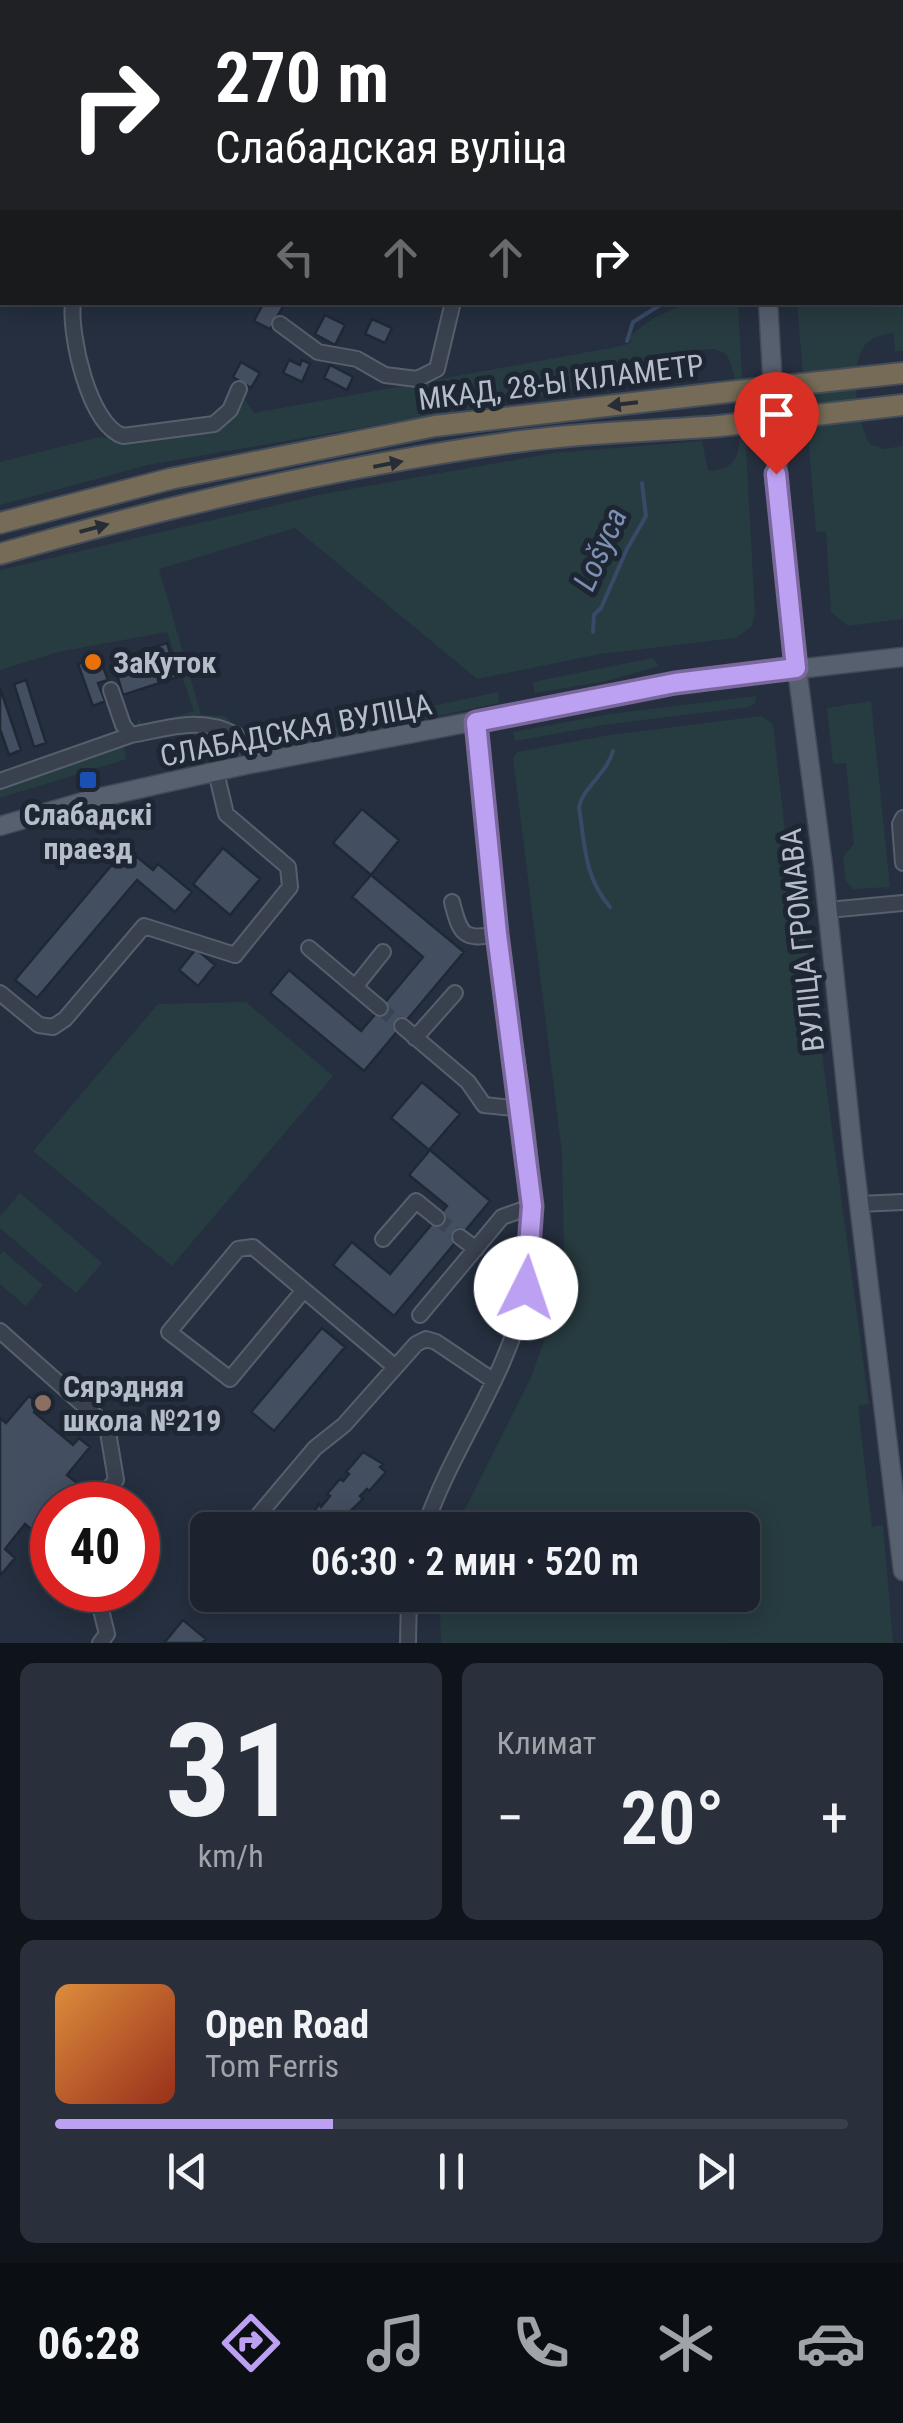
<!DOCTYPE html>
<html lang="ru">
<head>
<meta charset="utf-8">
<style>
  :root { --surface:#1c232f; --page:#292f3b; --text:#f1f3f6; --muted:#a0a4aa; --line:#3a404b; --accent:#bca0f2 }
  body { margin:0; font-family:"Roboto Condensed",sans-serif; background:var(--page); color:var(--text); height:100vh; display:flex; flex-direction:column; font-size:38px; white-space:nowrap }
  * { box-sizing:border-box; margin:0 }
  p { font-size:32px; color:var(--muted) }
  .icon { flex:none; width:55px; height:55px; fill:none; stroke:currentColor; stroke-width:2; stroke-linecap:round; stroke-linejoin:round }
  .map { position:relative; height:1643px; overflow:hidden }
  .details { display:flex; flex-direction:column; gap:20px; padding:20px; background:#0f131a; flex:1 }
  .details>* { flex:none }
  .guide { position:absolute; left:0px; top:0px; width:905px; height:305px; box-shadow:0 5px 25px #0003,0 0 0 2px var(--line); background:#202124; color:#fff; overflow:hidden }
  .speed { position:absolute; left:30px; top:1482px; display:flex; gap:20px; font-size:50px; font-weight:700; text-align:center }
  .speed>* { display:grid; place-content:center; width:130px; height:130px; border-radius:50%; background:var(--surface); box-shadow:0 5px 25px #0003,0 0 0 2px var(--line); line-height:1 }
  .speed .limit { border:15px solid #d22; background:#fff; color:#111 }
  .pin { position:absolute; display:grid; place-items:center; width:85px; height:85px; color:#fff; margin:-102px -42px; border-radius:50% 50% 50% 0; rotate:-45deg; box-shadow:0 0 10px #0007 }
  .pin .icon { rotate:45deg }
  .me { position:absolute; width:110px; margin:-55px; rotate:4deg; stroke-linejoin:round; filter:drop-shadow(0 0 8px #0008) }
  .turn { display:flex; align-items:center; gap:35px; height:210px; padding:0 50px; font-size:45px }
  .turn .icon { width:130px; height:130px; stroke-width:2.5 }
  .turn b { display:block; font-size:70px; line-height:85px }
  .lanes { display:flex; align-items:center; height:95px; padding:0 50px; background:#0003; justify-content:center; gap:50px; direction:ltr }
  .lanes .off { opacity:.35 }
  .big { font-size:75px; font-weight:600; line-height:1.1 }
  .details .card { flex:1; display:flex; flex-direction:column; justify-content:center; gap:15px; min-width:0; padding:0 35px; border-radius:15px; background:var(--page) }
  .details .dial { align-items:center; gap:0 }
  .dial b { font-size:130px; line-height:1 }
  .song { display:flex; align-items:center; gap:30px }
  .cover { width:120px; height:120px; border-radius:15px; background:linear-gradient(135deg,hsl(30 70% 55%),hsl(10 70% 35%)) }
  .played { height:10px; border-radius:5px; background:linear-gradient(90deg,var(--accent) 35%,var(--line) 35%) }
  .keys { display:flex; justify-content:space-around; direction:ltr }
  .heat { display:flex; justify-content:space-between; align-items:center; font-size:55px; direction:ltr }
  .details .tiles { flex:1; display:grid; gap:20px; grid-template-columns:1fr 1fr }
  .card:last-child { grid-column:span 2 }
  .trip { position:absolute; left:190px; top:1512px; width:570px; height:100px; border-radius:15px; background:var(--surface); box-shadow:0 5px 25px #0003,0 0 0 2px var(--line); font-weight:600; line-height:100px; text-align:center }
  .dock { display:flex; height:160px; justify-content:space-around; align-items:center; background:#0b0e13; color:var(--muted) }
  .dock .icon { width:70px; height:70px }
  .dock .selected { color:var(--accent) }
  .dock b { font-size:45px; color:var(--text) }
  .map>svg:first-child { display:block }
  .green { fill:#273c40 }
  .lines { fill:none; stroke-linecap:round; stroke-linejoin:round }
  .stream { stroke:#394967; stroke-width:4 }
  .building { fill:#444e61; stroke:#202836; stroke-width:2.5 }
  .minor-tunnel { stroke:#3b4454; stroke-width:14; stroke-dasharray:14 7; stroke-linecap:butt }
  .minor-casing { stroke:#575f6d; stroke-width:18 }
  .major-casing { stroke:#424a58; stroke-width:21 }
  .highway-casing { stroke:#444c5a; stroke-width:24 }
  .minor { stroke:#39414f; stroke-width:14 }
  .major { stroke:#57606f; stroke-width:18 }
  .highway { stroke:#756b56; stroke-width:20 }
  .highway-bridge-casing { stroke:#444c5a; stroke-width:24; stroke-linecap:butt }
  .highway-bridge { stroke:#756b56; stroke-width:20 }
  .oneway { fill:#272d37 }
  .route-casing { stroke:#7a689d; stroke-width:25 }
  .route { stroke:#bca0f2; stroke-width:18 }
  .food-dot { fill:#e8710a; stroke:#1e2634; stroke-width:4 }
  .transit-dot { fill:#1a4fb4; stroke:#1e2634; stroke-width:4 }
  .education-dot { fill:#8d6e63; stroke:#1e2634; stroke-width:4 }
  .labels { text-anchor:middle; dominant-baseline:central; stroke-width:10; stroke-linejoin:round; paint-order:stroke }
  .street-label { font-size:30px; fill:#b5bcca; stroke:#1e2634 }
  .poi-label { font-size:30px; font-weight:bold; fill:#b5bcca; stroke:#1e2634; text-anchor:start }
  .water-label { font-size:32px; font-style:italic; fill:#7d90b2; stroke:#1e2634 }
</style>
</head>
<body>
<div class="map">
<svg width="903" height="1643" viewBox="0 0 903 1643">
  <rect width="100%" height="100%" fill="#252f3f"/>
  <path class="green" d="M903 242V351H895L894 333C883 335 873 336 865 345 849 365 857 424 870 444L884 449 902 446 903 425V619L848 626 831 612 826 531 816 532 797 303 902 302Z
    M686 303H738L755 614 752 626 736 638 600 654 477 679 295 528 159 569 201 715 224 716 239 729C207 716 172 725 139 728L137 726 139 717 143 726 194 711 167 632 58 652 0 670V570L323 494 554 453 702 441 708 471C720 470 730 468 736 457 745 438 738 368 725 353L714 349 699 350 701 372 661 375 148 465 0 505V462L100 437 125 441 220 429 238 412 245 400 254 413 621 346 631 343 630 336 652 319Z
    M653 658 659 666 606 681 535 693 533 682Z
    M498 692 499 703 263 753 252 745Z
    M756 696 755 703 749 707 610 724 515 741 513 732 610 714Z
    M871 701 890 887 853 889 846 881 843 857 854 844 846 763 833 764 827 708Z
    M761 716 773 724 785 832H792L869 1404 858 1406 872 1527 883 1525 893 1643H441L440 1614 445 1595H742V1530H460L464 1511 531 1377 558 1303 564 1250 562 1153 513 758 518 752 610 735Z
    M123 745 127 759 0 798V787Z
    M246 1002 333 1076 172 1266 33 1151 158 1004Z
    M20 1193 102 1263 76 1293 0 1228V1216Z
    M3 1251 43 1285 26 1306 0 1284V1255Z"/>
  <g class="lines">
    <path class="stream" d="M724 2V0
      M627 341 633 322 665 302
      M593 632 594 615 601 608 627 549 646 516 642 483
      M610 907C584 877 585 845 579 807 583 787 606 775 613 751"/>
  </g>
  <path class="building" d="M264 302 285 303 270 329 254 321Z
    M325 315 345 325 335 345 315 334Z
    M372 319 392 328 385 343 365 334Z
    M289 360 300 365 302 360 310 364 302 382 283 373Z
    M241 362 260 373 251 388 233 377Z
    M330 365 353 377 347 390 324 378Z
    M167 643 178 677 123 695 113 661Z
    M99 656 108 680 98 683 105 701 93 706 78 664Z
    M26 680 46 743 34 747 14 684Z
    M0 688 21 750 9 755 0 729Z
    M362 809 399 840 371 875 333 843Z
    M126 848 153 870 158 864 192 892 175 912 137 880 37 998 15 980Z
    M223 848 260 879 230 915 193 884Z
    M371 875 464 952 364 1071 270 993 289 970 361 1031 423 957 352 897Z
    M196 949 215 965 198 986 179 970Z
    M422 1082 460 1114 429 1150 391 1118Z
    M430 1150 490 1201 394 1316 333 1265 352 1242 390 1274 447 1206 409 1175Z
    M322 1328 345 1347 274 1431 251 1412Z
    M29 1396 40 1405 34 1412 73 1445 79 1438 90 1447 67 1475 86 1490 77 1502 68 1495 60 1505H52V1514L46 1522 52 1530 44 1540 25 1524 5 1549 15 1558 0 1576V1418L6 1423Z
    M363 1452 383 1464 380 1467 386 1472 369 1491 367 1489 360 1496 363 1499 338 1523 341 1525 337 1530H297H302L319 1504 321 1507 330 1496 327 1494 340 1479 343 1481 349 1474 346 1472Z
    M183 1620 206 1639 202 1643H164Z"/>
  <g class="lines">
    <path class="minor-tunnel" d="M380 1008 402 1026
      M437 1218 460 1237"/>
    <defs>
      <path id="minor" d="M714 0V2
        M157 2 159 0
        M506 2V0
        M902 168H903
        M902 236H903
        M73 302C69 335 89 425 123 436L214 424 230 410 239 389
        M280 324 318 352 357 359 385 375 417 379 437 369 453 302
        M111 690 123 725 131 735C170 728 200 716 236 735L245 765
        M0 781 131 735
        M903 818 900 824 903 863
        M452 902C460 934 463 941 497 934
        M828 910 903 903
        M309 948 380 1008
        M355 987 383 952
        M0 993 39 1025 53 1027 65 1019 144 926 235 955 290 887 288 867 226 814 216 772
        M402 1026 468 1082 484 1105 522 1109
        M415 1038 455 993
        M859 1204 903 1202
        M460 1237 476 1249
        M383 1239 416 1201 437 1218
        M304 1290 230 1379 169 1332 238 1249 253 1247 394 1366
        M420 1315 502 1217 533 1206
        M0 1331 107 1426 116 1480 95 1505
        M246 1530 315 1448 344 1425 416 1344 426 1339 436 1342 494 1381
        M424 1530C451 1448 507 1379 525 1294 547 1193 512 1044 498 941 487 868 484 795 476 722
        M198 1588 208 1576
        M96 1590 107 1634 100 1643
        M408 1643 409 1595"/>
      <path id="major" d="M760 2V0
        M768 302 783 563 823 866 853 1153 903 1571
        M0 826 93 799 245 765 675 683 903 657"/>
      <path id="highway" d="M861 0 864 2
        M902 30H903
        M875 376 903 373
        M877 408 903 405
        M0 523 170 479 435 426 719 393
        M0 554C171 505 346 465 522 441 587 432 654 431 719 426"/>
    </defs>
    <use href="#minor" class="minor-casing"/>
    <use href="#major" class="major-casing"/>
    <use href="#highway" class="highway-casing"/>
    <use href="#minor" class="minor"/>
    <use href="#major" class="major"/>
    <use href="#highway" class="highway"/>
    <defs>
      <path id="highway-bridge" d="M719 393 875 376
        M719 426 877 408"/>
    </defs>
    <use href="#highway-bridge" class="highway-bridge-casing"/>
    <use href="#highway-bridge" class="highway-bridge"/>
  </g>
  <defs><path id="oneway-solid" d="M-6-.8H1V-3.2L6.5 0L1 3.2V.8H-6Z" transform="scale(2.5)"/></defs>
  <g class="oneway">
    <use href="#oneway-solid" transform="translate(623 404) rotate(173)"/>
    <use href="#oneway-solid" transform="translate(388 464) rotate(-11)"/>
    <use href="#oneway-solid" transform="translate(94 528) rotate(-15)"/>
  </g>
  <g class="lines">
    <defs>
      <path id="route" d="M526 1288 532 1206 497 934 476 722 675 683 796 668 776 474"/>
    </defs>
    <use href="#route" class="route-casing"/>
    <use href="#route" class="route"/>
  </g>
  <circle class="food-dot" cx="93" cy="662" r="10"/>
  <rect class="transit-dot" x="78" y="770" width="20" height="20" rx="5"/>
  <circle class="education-dot" cx="43" cy="1403" r="10"/>
  <g class="labels">
    <g class="street-label">
      <text transform="translate(561 382) rotate(-7)">МКАД, 28-Ы КІЛАМЕТР</text>
      <text transform="translate(296 730) rotate(-11)">СЛАБАДСКАЯ ВУЛІЦА</text>
      <text transform="translate(802 940) rotate(-96)">ВУЛІЦА ГРОМАВА</text>
    </g>
    <g class="poi-label">
      <text x="113" y="662">ЗаКуток</text>
      <text x="88" y="814" text-anchor="middle">Слабадскі<tspan x="88" dy="34">праезд</tspan></text>
      <text x="63" y="1386">Сярэдняя<tspan x="63" dy="34">школа №219</tspan></text>
    </g>
    <g class="water-label">
      <text transform="translate(600 549) rotate(-66)">Lošyca</text>
    </g>
  </g>
</svg>
<div class="speed"><div class="limit">40</div></div>
<div class="pin" style="left:776px;top:474px;background:#d93025"><svg class="icon" aria-label="arrive" viewBox="0 0 24 24"><path d="M6 21V4h12l-3 4 3 4H6"/></svg></div>
<svg class="me" style="left:526px;top:1288px" viewBox="-20 -20 40 40"><circle r="19" fill="#fff"/><path d="M0-13L10 11 0 6-10 11z" fill="#bca0f2"/></svg>
<div class="trip">06:30 · 2 мин · 520 m</div>
<div class="guide">
<div class="turn"><svg class="icon" aria-label="right" viewBox="0 0 24 24"><path d="M7 20v-9h11M14 6l5 5-5 5"/></svg><div><b>270 m</b>Слабадская вуліца</div></div>
<div class="lanes"><svg class="icon off" aria-label="left" viewBox="0 0 24 24"><path d="M17 20v-9H6M10 6l-5 5 5 5"/></svg><svg class="icon off" aria-label="ahead" viewBox="0 0 24 24"><path d="M12 20V5M6 11l6-6 6 6"/></svg><svg class="icon off" aria-label="ahead" viewBox="0 0 24 24"><path d="M12 20V5M6 11l6-6 6 6"/></svg><svg class="icon" aria-label="right" viewBox="0 0 24 24"><path d="M7 20v-9h11M14 6l5 5-5 5"/></svg></div>
</div>
</div>
<section class="details">
<div class="tiles">
<div class="card dial"><b>31</b><p>km/h</p></div>
<div class="card"><p>Климат</p>
<div class="heat"><a>−</a><b class="big">20°</b><a>+</a></div>
</div>
<div class="card">
<div class="song"><i class="cover"></i><div><b>Open Road</b><p>Tom Ferris</p></div></div>
<div class="played"></div>
<div class="keys"><svg class="icon" aria-label="previous" viewBox="0 0 24 24"><path d="M18 5L8 12l10 7zM5 5v14"/></svg><svg class="icon" aria-label="pause" viewBox="0 0 24 24"><path d="M8 5v14M16 5v14"/></svg><svg class="icon" aria-label="next" viewBox="0 0 24 24"><path d="M6 5l10 7-10 7zM19 5v14"/></svg></div>
</div>
</div>
</section>
<nav class="dock">
<b>06:28</b>
<svg class="icon selected" aria-label="directions" viewBox="0 0 24 24"><path d="M12 3l9 9-9 9-9-9zM9 14v-3h6M13 9l2 2-2 2"/></svg>
<svg class="icon" aria-label="music" viewBox="0 0 24 24"><path d="M9 18V5l10-2v13"/><circle cx="6" cy="18" r="3"/><circle cx="16" cy="16" r="3"/></svg>
<svg class="icon" aria-label="phone" viewBox="0 0 24 24"><path d="M5 4h4l2 5-3 2q2 4 5 5l2-3 5 2v4C11 20 4 13 5 4z"/></svg>
<svg class="icon" aria-label="climate" viewBox="0 0 24 24"><path d="M12 3v18M4 7l16 10M4 17L20 7"/></svg>
<svg class="icon" aria-label="car" viewBox="0 0 24 24"><path d="M5 17H2v-5l4-1 3-4h7l3 4 3 1v5h-3M9 17h6M6 11h13"/><circle cx="7" cy="17" r="2"/><circle cx="17" cy="17" r="2"/></svg>
</nav>
</body>
</html>
